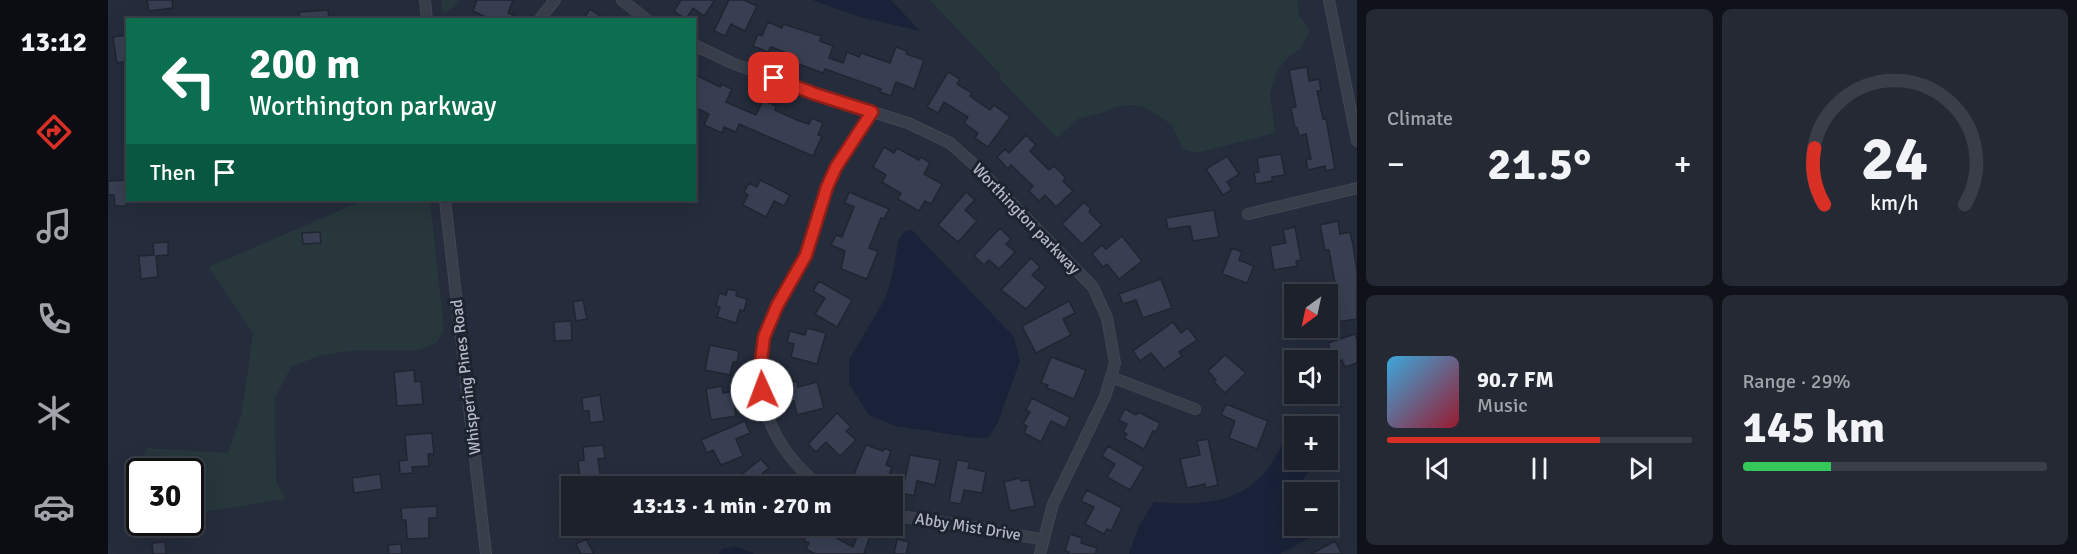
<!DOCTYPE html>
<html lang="en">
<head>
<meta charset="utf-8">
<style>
  :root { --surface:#1c212c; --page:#252934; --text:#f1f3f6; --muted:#a0a3a9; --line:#3a3e48; --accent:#d93025 }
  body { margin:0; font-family:Signika,sans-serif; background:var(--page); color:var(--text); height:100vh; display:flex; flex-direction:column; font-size:22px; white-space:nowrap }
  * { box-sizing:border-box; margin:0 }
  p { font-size:20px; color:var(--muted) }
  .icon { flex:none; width:33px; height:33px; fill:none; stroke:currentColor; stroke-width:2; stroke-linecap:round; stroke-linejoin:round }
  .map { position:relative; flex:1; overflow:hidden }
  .sheet { display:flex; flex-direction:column; gap:9px; padding:9px; background:#0f1218; width:720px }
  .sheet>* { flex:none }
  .top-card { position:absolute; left:18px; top:18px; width:570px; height:183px; border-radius:0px; box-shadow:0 6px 24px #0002,0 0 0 2px var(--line); background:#0b6e4f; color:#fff; overflow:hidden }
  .needle { width:39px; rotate:213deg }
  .fabs { position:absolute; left:1176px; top:284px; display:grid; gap:12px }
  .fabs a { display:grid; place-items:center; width:54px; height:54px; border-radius:0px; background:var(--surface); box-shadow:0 6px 24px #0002,0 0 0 2px var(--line); font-size:30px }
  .speed { position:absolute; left:18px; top:458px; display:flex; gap:12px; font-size:30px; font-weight:700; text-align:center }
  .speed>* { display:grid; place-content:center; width:78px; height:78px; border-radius:50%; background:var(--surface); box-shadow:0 6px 24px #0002,0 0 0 2px var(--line); line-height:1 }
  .speed .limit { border:3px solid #111; border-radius:9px; background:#fff; color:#111 }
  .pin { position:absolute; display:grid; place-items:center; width:51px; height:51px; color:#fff; margin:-26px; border-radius:12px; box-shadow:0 3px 9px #0006 }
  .me { position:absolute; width:66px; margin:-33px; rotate:358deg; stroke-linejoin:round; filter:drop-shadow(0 0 4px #0008) }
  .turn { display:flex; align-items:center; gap:21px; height:126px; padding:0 24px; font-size:27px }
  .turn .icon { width:78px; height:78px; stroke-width:2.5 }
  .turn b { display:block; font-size:42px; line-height:51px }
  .then { display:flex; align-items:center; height:57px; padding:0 24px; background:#0003; gap:12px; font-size:22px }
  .big { font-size:45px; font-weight:700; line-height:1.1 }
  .sheet .widget { flex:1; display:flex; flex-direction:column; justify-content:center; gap:9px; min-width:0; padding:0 21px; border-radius:9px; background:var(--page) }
  .sheet .dial { align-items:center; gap:0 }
  .dial svg { height:156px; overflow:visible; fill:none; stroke:var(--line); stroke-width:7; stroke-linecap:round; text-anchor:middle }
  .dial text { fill:var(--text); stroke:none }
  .song { display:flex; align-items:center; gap:18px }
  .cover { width:72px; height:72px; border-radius:9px; background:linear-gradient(135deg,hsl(200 70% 55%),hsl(350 70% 35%)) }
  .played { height:6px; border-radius:3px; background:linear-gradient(90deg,var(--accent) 70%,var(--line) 70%) }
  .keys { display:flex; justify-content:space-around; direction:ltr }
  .heat { display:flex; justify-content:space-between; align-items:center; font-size:33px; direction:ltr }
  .charge { height:9px; border-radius:4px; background:linear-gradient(90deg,#34c759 29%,var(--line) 0) }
  .sheet .tiles { flex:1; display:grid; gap:9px; grid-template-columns:repeat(2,1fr) }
  .trip { position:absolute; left:453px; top:476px; width:342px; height:60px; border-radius:0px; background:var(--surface); box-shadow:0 6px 24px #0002,0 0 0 2px var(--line); font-weight:700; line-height:60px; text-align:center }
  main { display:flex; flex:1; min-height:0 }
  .menu { display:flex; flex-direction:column; width:108px; justify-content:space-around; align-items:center; background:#0b0d12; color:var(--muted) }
  .menu .icon { width:42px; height:42px }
  .menu .current { color:var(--accent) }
  .menu b { font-size:27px; color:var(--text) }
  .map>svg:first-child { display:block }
  .green { fill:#27373c }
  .water { fill:#192238 }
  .building { fill:#383f52; stroke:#202532; stroke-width:1.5 }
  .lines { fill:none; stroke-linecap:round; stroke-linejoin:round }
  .minor-casing { stroke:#424754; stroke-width:12 }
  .minor { stroke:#393e4b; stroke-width:10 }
  .route-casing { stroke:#8d1f18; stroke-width:15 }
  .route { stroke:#d93025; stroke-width:10 }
  .labels { text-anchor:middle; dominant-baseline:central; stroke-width:6; stroke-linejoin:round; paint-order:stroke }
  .street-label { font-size:16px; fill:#b5b9c7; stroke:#1e2330 }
</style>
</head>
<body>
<main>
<nav class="menu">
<b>13:12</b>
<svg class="icon current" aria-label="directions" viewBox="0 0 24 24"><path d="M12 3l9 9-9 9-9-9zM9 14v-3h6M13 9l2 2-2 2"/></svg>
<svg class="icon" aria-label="music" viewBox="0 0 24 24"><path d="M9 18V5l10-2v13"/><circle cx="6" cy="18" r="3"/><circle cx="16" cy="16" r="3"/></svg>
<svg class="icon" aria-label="phone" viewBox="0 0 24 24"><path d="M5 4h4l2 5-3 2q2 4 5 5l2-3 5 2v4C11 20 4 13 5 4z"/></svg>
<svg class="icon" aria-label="climate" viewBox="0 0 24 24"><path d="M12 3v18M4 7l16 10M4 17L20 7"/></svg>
<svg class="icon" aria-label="car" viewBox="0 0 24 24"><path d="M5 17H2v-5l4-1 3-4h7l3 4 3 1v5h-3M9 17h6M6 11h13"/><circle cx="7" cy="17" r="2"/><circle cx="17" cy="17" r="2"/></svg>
</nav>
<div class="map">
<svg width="1249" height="554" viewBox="0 0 1249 554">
  <rect width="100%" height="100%" fill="#252c3b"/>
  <path class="green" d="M333 0H351L346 7 335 14Z
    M822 0H1189L1191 16 1202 30 1193 48 1181 56 1168 72 1162 94 1167 133 1088 153 1075 149 1063 124 1036 107 1023 105 1009 106 997 112 970 119 949 138 892 79V74Z
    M256 200H322L336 330 328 343 311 350H256L234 352 211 356 183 367 167 398 168 481 177 499 83 514 82 471H32L31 509 24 490 39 448 120 453 134 413 145 333 101 267Z"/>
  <path class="water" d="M704 0H783L812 31 752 17Z
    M804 230 906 337 912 361 890 422 880 438H867L788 426 761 415 741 384V360L778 297 786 268 790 241 797 231Z
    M1186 433V459H1211L1196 478 1192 492H1186V525H1202L1204 531 1203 537 1172 554H1021L1031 526 1046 502C1086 505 1125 506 1155 475 1165 464 1172 448 1179 435Z
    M628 546 646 554H611L614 549Z"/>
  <path class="building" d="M39 0H64L65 8 41 11Z
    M369 0H405L400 13 416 20H384L365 11Z
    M573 0H607L596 16 585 8 578 19 566 11Z
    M621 0H636L649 6 637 31 623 24 617 36 606 31Z
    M482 9 498 20H475Z
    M220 10 221 20H192L191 12Z
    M660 22 674 28 675 24 713 36 712 41 725 46 721 58 735 63 739 52 751 57 753 53 782 63 788 47 799 51 798 54 816 60 806 89 788 82 783 96 772 92 773 89 717 69 715 73 685 62 687 56 663 47 660 52 645 46 650 34 654 36Z
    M20 35V61L9 63 5 37Z
    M1199 67 1201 81 1211 79 1213 91H1209L1215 119 1218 118 1227 169 1218 171 1217 166 1200 170 1198 160 1203 159 1198 134 1191 136 1189 128H1187L1183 108 1188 107 1181 70Z
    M840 72 852 79 849 84 864 93 862 96 882 110 886 105 902 117 880 147 867 138 870 133 856 123 860 117 836 102 830 113 819 107Z
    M586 74 612 87 613 84 624 89 618 102 648 115 655 100 668 106 667 110 689 120 701 124 704 118 715 123 710 135 714 136 705 156 631 124 628 132 616 127 614 133 596 125 601 114 586 107Z
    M918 135 928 145 922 151 941 170 946 166 958 178 955 181 965 191 948 207 937 195 931 201 921 191 925 186 903 165 900 169 889 157 897 149 901 153Z
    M776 147 786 153 789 148 811 160 813 157 822 163 816 174 834 184 823 204 817 201 811 211 790 199 793 193 774 182 778 175 765 167Z
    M1173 154 1177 175 1164 177V181L1148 184 1146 173 1151 172 1149 158Z
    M1119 156 1131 174 1119 182 1124 189 1115 195 1098 169Z
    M20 180 18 206H7L6 195H0V181Z
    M652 180 682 195 676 206 666 201 658 217 635 205 640 195 636 192 641 183 649 187Z
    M741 192 781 209 776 219 773 218 761 248 770 251 759 279 733 269 737 251 723 245 728 235 734 237 746 207 737 203Z
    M858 192 867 200 857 210 869 221 850 242 830 225Z
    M976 202 983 209 981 212 994 225 974 244 954 224Z
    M1106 210 1111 237 1085 241 1082 226 1060 229 1058 218Z
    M1230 221 1232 234 1242 232 1245 245 1249 272V319L1229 322 1228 315 1223 316 1221 303 1225 302 1224 296 1229 294 1221 250H1217L1212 225Z
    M1187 227 1193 260 1188 261 1189 266 1166 270 1162 246 1178 243 1175 230Z
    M892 228 903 239 898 244 907 252 891 269 881 260 876 265 866 256Z
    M212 232 213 243 195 244 194 233Z
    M1014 236 1034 261 1011 279 999 264 995 267 984 254 994 245 998 249Z
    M60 242V255L48 256 50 277 33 279 31 256 46 255 45 243Z
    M1124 248 1134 252 1131 260 1146 266 1139 283 1114 274Z
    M923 258 932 267 924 275 938 287 918 309 893 290Z
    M1053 279 1064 308 1035 318 1028 300 1015 304 1011 294Z
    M711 281 744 300 729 327 707 314 717 298 705 291Z
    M620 289 629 291 628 296 639 299 636 311 632 310 628 323 609 317 612 307 608 306 611 293 618 295Z
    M475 300 479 319 468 321 465 302Z
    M961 301 967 313 955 319 963 335 928 353 914 326Z
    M463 321 464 340 447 341 446 322Z
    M1065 322 1073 333 1080 328 1089 340 1071 352 1074 356 1056 369 1043 353 1032 361 1025 351Z
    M699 328 718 333 709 364 683 357 686 344 679 342 682 331 697 335Z
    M1247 334 1249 340V363L1237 367 1234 360 1227 363 1220 343Z
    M602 345 631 351 629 362H625L622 375 597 370Z
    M1117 355 1138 373 1117 393 1106 382 1108 380 1100 371Z
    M943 357 978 370 966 399 939 388 940 385 933 383Z
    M306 370 307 382 313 381 315 404 289 406 286 372Z
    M689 381 690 387 709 382 716 408 689 415 686 401 681 402 676 384Z
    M614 386 615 393 631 390 632 401 626 402 628 416 603 420 598 389Z
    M492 395 496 421 482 423 481 411H475L474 398Z
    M924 398 962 417 957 428 943 421 933 442 916 433 919 426 915 424 922 412 918 410Z
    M1118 404 1160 421 1149 449 1121 438 1127 421 1113 415Z
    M1017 409 1028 415 1030 412 1052 423 1048 432 1045 431 1036 449 1016 438 1019 434 1015 432 1019 424 1011 420Z
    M729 413 743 427 738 431 748 440 732 456 718 442 708 452 700 444Z
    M637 421 642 433 628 439 635 456 613 465 605 450 599 453 593 440Z
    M324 433 326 454H320L321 466 304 467 305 473 292 474 291 461 299 460 297 435Z
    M1100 439 1110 485 1097 488V484L1079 488 1072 459 1092 455 1089 441Z
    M495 445 497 458 490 459 494 486H473L470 461 476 460 475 447Z
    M758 445 775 451 776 448 783 451 778 465 784 467 780 478 784 480 781 486H761L744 479Z
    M1000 446 1036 467 1022 490 999 477 1007 464 994 456Z
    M802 455 832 460 827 485 809 481 806 496 794 493Z
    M653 459 661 468 649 478 655 486H619Z
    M849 460 862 462 860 468 878 472 874 493 856 490 853 504 841 502Z
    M272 474 274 489 246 493 244 478Z
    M912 478 913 481 921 480 927 506 902 511 896 482Z
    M979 490 1014 508 1003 531 999 529 996 534 977 524 986 507 973 501Z
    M329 506V518H321V538L299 539 298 520H294L293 508Z
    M681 525H711L719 529 717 532 745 547 751 532 762 536 756 553 758 554H707L698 549 701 543 696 541 698 537Z
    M962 534 974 538 973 543 989 548 987 554H960L961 552 957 551Z
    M478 539 486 554H473L468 544Z
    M789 539 801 542 798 554H786Z
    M1227 541 1234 554H1203Z
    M57 542 58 554H45L44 543Z
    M293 544 294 554H281L280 545Z"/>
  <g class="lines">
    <defs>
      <path id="minor" d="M317 0 319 20
        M514 0 539 20
        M1221 0 1249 141
        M431 20 447 0
        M586 45 624 63 707 94 800 123 842 143 870 168 985 287 999 318 1007 363 997 397 945 504 932 554
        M337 200 378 554
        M1140 214 1249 188
        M1003 377 1087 409
        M712 486C666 450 641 396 656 337 664 307 686 284 697 256 707 233 710 208 719 186 730 159 749 136 764 112
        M784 515 878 529 936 540"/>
    </defs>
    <use href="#minor" class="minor-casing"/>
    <use href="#minor" class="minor"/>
  </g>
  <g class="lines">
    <defs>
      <path id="route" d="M654 390 652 370 656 337 669 306 698 255 719 187 728 167 764 112 707 94 666 78"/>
    </defs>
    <use href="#route" class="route-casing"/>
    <use href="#route" class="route"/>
  </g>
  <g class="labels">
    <g class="street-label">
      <text transform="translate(918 219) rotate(46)">Worthington parkway</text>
      <text transform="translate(358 377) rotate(-97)">Whispering Pines Road</text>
      <text transform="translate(860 527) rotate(9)">Abby Mist Drive</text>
    </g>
  </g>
</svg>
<div class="fabs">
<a><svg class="needle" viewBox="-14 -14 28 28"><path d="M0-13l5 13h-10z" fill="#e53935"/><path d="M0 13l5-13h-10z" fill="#a0a3a9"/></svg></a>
<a><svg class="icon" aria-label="sound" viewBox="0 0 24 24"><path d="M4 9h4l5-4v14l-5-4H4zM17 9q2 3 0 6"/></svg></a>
<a>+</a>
<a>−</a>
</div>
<div class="speed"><div class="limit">30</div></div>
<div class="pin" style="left:666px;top:78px;background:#d93025"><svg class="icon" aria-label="arrive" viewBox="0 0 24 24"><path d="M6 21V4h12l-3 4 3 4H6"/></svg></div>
<svg class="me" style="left:654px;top:390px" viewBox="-20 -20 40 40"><circle r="19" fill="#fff"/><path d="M0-13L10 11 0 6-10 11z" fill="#d93025"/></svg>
<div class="trip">13:13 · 1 min · 270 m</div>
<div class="top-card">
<div class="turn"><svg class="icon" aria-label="left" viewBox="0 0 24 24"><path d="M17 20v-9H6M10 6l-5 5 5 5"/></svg><div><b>200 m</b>Worthington parkway</div></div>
<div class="then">Then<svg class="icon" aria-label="arrive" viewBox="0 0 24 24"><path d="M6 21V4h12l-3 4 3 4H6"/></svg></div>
</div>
</div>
<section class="sheet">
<div class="tiles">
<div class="widget"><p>Climate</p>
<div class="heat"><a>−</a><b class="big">21.5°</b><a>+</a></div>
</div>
<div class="widget dial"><svg viewBox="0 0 100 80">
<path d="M14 69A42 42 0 1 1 86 69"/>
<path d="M14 69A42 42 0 0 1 9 40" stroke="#d93025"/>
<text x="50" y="56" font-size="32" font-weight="700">24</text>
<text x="50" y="72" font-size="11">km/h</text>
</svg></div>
<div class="widget">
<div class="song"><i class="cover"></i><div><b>90.7 FM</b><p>Music</p></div></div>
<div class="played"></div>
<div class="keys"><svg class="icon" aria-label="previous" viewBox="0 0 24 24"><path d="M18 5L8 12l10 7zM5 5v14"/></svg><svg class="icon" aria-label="pause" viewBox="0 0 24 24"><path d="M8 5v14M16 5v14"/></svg><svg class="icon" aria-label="next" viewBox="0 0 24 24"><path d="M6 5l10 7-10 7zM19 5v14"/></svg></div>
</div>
<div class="widget"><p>Range · 29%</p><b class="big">145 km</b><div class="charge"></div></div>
</div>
</section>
</main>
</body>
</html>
